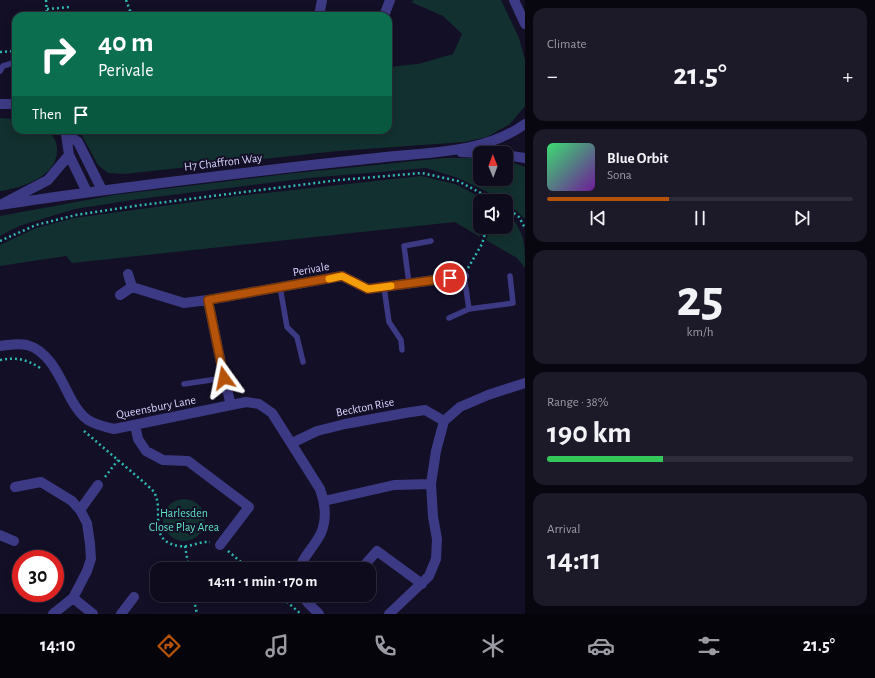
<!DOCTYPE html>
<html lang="en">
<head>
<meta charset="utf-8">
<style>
  :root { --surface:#0e0b1c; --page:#1c1929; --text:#f1f3f6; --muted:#9b9ba3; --line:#2e2b3b; --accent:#b45309 }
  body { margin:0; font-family:"Alegreya Sans",sans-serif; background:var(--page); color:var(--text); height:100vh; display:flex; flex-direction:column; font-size:15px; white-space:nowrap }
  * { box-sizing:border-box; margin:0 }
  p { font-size:13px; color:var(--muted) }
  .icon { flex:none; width:22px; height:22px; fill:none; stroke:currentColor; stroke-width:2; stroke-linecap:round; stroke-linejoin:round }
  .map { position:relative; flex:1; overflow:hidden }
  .side { display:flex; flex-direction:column; gap:8px; padding:8px; background:#08060f; width:350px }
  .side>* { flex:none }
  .top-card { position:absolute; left:12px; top:12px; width:380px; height:122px; border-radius:12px; box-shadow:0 2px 10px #0003,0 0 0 1px var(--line); background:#0b6e4f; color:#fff; overflow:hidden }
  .needle { width:26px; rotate:359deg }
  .buttons { position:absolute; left:473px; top:146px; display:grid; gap:8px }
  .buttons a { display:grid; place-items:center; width:40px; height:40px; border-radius:8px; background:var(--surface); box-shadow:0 2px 10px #0003,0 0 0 1px var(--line); font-size:20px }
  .speed { position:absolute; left:12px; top:550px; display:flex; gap:8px; font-size:20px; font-weight:700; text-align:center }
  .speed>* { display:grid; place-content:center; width:52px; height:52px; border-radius:50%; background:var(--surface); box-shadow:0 2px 10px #0003,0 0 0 1px var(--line); line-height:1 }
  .speed .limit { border:6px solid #d22; background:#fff; color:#111 }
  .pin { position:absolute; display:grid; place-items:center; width:34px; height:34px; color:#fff; margin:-17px; border:2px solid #fff; border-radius:50%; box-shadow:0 1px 4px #0007 }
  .me { position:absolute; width:44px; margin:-22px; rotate:348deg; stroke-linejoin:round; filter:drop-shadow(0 0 3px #0008) }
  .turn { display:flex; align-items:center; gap:14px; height:84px; padding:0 20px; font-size:18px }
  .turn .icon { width:52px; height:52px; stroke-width:2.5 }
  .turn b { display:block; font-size:28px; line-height:34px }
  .then { display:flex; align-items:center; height:38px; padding:0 20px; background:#0003; gap:8px; font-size:15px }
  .big { font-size:30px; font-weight:700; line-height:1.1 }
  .side .card { flex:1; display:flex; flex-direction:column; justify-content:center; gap:6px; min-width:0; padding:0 14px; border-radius:12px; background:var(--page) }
  .side .dial { align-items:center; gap:0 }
  .dial b { font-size:52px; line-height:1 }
  .song { display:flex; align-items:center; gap:12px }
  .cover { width:48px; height:48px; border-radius:6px; background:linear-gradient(135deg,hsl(140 70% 55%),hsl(280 70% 35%)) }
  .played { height:4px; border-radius:2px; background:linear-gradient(90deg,var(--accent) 40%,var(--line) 40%) }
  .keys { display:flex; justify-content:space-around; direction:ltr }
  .heat { display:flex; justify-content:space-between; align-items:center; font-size:22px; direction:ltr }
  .charge { height:6px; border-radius:3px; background:linear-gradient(90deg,#34c759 38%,var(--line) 0) }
  .trip { position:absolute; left:150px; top:562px; width:226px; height:40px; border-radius:12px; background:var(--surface); box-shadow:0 2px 10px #0003,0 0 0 1px var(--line); font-weight:700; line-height:40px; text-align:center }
  .dock { display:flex; height:64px; justify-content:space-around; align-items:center; background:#06040b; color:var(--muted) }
  .dock .icon { width:28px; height:28px }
  .dock .selected { color:var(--accent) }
  .dock b { font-size:18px; color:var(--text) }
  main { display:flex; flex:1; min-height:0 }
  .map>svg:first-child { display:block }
  .green { fill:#12302f }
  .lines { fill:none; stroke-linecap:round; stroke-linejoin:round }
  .path { stroke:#2fb8b0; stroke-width:2.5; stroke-dasharray:2 3; stroke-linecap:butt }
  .service { stroke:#3d3a85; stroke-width:5.5 }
  .minor { stroke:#3d3a85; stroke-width:10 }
  .tertiary { stroke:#3d3a85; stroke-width:10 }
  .route-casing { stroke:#753606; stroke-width:10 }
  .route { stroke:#b45309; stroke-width:7 }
  .slow { stroke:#f59e0b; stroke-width:7 }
  .labels { text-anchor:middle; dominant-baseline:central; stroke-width:4; stroke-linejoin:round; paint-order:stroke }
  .street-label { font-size:12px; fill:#d9d4ff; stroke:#130f26 }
  .park-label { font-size:12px; fill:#5fe0c0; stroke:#130f26 }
</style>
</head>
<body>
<main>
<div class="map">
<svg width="525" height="614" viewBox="0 0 525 614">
  <rect width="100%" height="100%" fill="#130f26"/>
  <path class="green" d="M414 0H501L519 38 525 60V106L510 124 487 137 464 142 338 151 124 174 108 173 98 165 79 130H388V67L418 64 453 54 462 34 443 16 411 2Z
    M0 118 16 119V130H47C52 134 57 141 57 148 59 176 22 188 0 191Z
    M444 158H480V179H506V160L525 167V219L506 202V201L458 178 426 168 309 178 139 199 75 209 19 226 0 236V216L114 195 286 174Z
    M421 176 455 184 488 201H480V227H483L480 237 455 222 72 263 66 256 0 266V245L36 228 74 218 237 196Z
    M508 213C525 234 525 241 525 268L517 258 486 240 491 227H506V214Z
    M163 520a21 21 0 1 1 42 0a21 21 0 1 1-42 0Z"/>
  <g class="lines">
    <path class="path" d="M46 0 47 16
      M126 0 132 16
      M47 9 70 7
      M0 52 16 51
      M506 207 519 217 525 228
      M0 241 36 225 76 215 142 205 339 180 422 173 458 181 496 201
      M468 268 482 244 487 227
      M0 360C15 357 27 359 40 368
      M84 431 147 485C150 488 154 491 155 494 164 513 147 541 179 546 189 548 199 541 210 542
      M105 477 118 460
      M185 546 189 569
      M228 551 249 569
      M193 595 197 614
      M279 595 301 614"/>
    <path class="service" d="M0 71 3 66 16 62
      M464 276 469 309 513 303 510 276
      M409 283 404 246 431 241
      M280 287 287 327 297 337 303 362
      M384 287 389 322 401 340 402 350
      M449 318 469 309
      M184 384 224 378"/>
    <path class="minor" d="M319 16 322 0
      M384 16 390 0
      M0 104H16
      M87 192 69 155 66 134 78 142 102 190
      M2 204 48 180 69 155
      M128 274 132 287
      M132 287 184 303 208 300 342 276 368 289 464 276
      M120 295 132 287
      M208 300 224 378 231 405
      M0 346C9 345 18 343 27 345 50 351 61 380 71 399 75 406 80 415 88 420 96 425 105 427 114 429L246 402 259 404 272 413 320 489C325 503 327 519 321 533 315 546 304 555 299 569
      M135 425 138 439 146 451 163 460 188 461 249 507 220 545
      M292 443 317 431 345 424 405 413 425 410 444 421
      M15 487 41 482 72 501 80 510 87 523 90 544 91 559 87 571 73 598 53 614
      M324 501 394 485 431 484
      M80 510 98 485
      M0 535 14 541
      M361 569 377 551 422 584
      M303 595 307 602 319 614
      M73 598 93 614
      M121 614 134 597
      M389 614 429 576 436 559 437 539 433 517 431 484 436 451 444 421 460 407 488 395 525 383"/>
    <path class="tertiary" d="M514 0 525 24
      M461 152 480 153
      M506 155 525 158
      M0 205C103 189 207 177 311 165 339 162 367 159 395 156 439 152 488 151 525 124"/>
  </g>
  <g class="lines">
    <defs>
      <path id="route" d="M224 378 208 300 342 276 368 289 450 278"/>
    </defs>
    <use href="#route" class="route-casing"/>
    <use href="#route" class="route"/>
    <path class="slow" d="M329 279 342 276 368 289 391 286"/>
  </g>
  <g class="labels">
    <g class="street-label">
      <text transform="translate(223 162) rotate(-7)">H7 Chaffron Way</text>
      <text transform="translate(311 269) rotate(-10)">Perivale</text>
      <text transform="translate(156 407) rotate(-11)">Queensbury Lane</text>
      <text transform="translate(365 407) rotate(-11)">Beckton Rise</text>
    </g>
    <g class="park-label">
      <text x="184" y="513">Harlesden<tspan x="184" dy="14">Close Play Area</tspan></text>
    </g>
  </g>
</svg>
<div class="buttons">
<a><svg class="needle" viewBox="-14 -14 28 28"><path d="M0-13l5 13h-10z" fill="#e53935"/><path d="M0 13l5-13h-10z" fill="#9b9ba3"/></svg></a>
<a><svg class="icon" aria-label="sound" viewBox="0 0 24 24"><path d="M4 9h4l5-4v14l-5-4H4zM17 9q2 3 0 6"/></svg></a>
</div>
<div class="speed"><div class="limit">30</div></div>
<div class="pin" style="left:450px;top:278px;background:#d93025"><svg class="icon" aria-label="arrive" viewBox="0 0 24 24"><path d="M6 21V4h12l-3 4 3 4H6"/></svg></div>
<svg class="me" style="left:224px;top:378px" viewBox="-20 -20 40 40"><path d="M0-17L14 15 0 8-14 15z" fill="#b45309" stroke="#fff" stroke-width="4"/></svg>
<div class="trip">14:11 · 1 min · 170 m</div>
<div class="top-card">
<div class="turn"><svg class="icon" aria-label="right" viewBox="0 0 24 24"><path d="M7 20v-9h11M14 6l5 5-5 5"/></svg><div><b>40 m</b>Perivale</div></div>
<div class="then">Then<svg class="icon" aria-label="arrive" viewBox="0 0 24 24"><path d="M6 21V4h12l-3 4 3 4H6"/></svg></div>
</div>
</div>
<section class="side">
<div class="card"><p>Climate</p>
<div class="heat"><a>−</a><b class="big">21.5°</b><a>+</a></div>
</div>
<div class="card">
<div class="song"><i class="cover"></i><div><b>Blue Orbit</b><p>Sona</p></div></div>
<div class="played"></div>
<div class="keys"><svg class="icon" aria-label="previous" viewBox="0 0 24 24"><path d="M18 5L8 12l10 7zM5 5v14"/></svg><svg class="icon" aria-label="pause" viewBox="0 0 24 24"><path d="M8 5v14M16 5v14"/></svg><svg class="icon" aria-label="next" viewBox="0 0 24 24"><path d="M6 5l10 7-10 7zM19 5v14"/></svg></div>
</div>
<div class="card dial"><b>25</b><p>km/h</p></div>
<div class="card"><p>Range · 38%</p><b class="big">190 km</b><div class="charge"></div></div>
<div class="card"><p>Arrival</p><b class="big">14:11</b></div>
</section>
</main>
<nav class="dock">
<b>14:10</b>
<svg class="icon selected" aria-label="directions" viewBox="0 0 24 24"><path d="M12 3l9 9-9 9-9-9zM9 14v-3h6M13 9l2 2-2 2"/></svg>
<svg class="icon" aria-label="music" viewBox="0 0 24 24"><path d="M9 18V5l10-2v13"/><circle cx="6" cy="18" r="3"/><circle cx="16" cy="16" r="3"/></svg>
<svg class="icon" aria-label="phone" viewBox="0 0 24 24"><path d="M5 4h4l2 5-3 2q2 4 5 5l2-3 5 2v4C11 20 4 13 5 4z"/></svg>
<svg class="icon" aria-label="climate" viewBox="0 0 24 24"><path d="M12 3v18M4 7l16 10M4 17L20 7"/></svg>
<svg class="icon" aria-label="car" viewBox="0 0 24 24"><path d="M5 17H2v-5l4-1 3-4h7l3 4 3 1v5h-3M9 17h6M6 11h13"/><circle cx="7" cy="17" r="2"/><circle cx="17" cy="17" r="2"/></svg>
<svg class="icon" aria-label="filters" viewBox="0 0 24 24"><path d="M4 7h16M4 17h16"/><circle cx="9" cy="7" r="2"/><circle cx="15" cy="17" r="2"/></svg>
<b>21.5°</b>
</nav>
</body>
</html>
